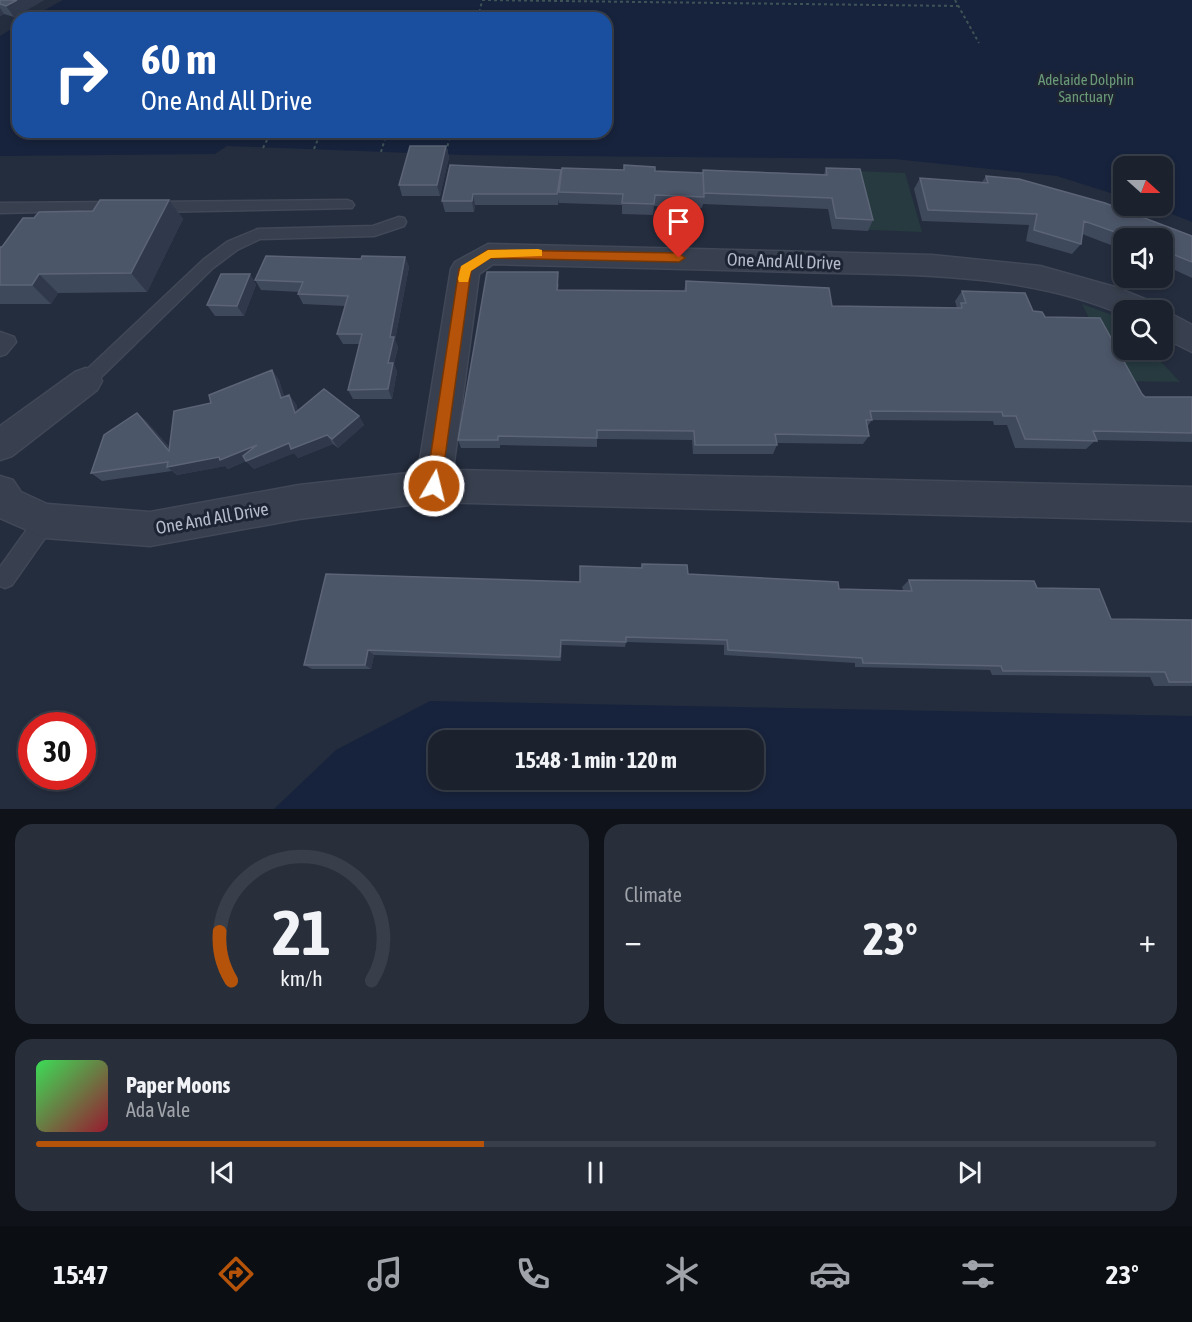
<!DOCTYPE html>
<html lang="en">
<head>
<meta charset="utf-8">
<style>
  :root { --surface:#1b222e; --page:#282f3a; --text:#f1f3f6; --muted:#a0a4aa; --line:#393f4a; --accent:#b45309 }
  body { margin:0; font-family:"Asap Condensed",sans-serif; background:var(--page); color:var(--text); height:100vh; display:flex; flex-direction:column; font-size:22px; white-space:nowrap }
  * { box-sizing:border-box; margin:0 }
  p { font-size:20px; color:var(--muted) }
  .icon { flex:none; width:33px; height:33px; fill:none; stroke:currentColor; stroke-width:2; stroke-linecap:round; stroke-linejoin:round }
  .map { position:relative; height:809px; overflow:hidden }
  .panel { display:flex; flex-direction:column; gap:15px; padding:15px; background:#0f1319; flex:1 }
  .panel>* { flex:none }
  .guide { position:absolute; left:12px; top:12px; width:600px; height:126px; border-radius:18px; box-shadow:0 3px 9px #0003,0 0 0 2px var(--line); background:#1a4fa0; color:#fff; overflow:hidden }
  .needle { width:39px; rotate:111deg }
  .controls { position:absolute; left:1113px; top:156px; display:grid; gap:12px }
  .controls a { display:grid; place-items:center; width:60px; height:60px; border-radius:12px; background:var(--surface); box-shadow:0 3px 9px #0003,0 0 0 2px var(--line); font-size:30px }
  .speed { position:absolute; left:18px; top:712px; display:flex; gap:12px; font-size:30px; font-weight:700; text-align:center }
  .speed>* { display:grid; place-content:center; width:78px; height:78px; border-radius:50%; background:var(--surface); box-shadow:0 3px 9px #0003,0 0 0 2px var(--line); line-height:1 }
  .speed .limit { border:9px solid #d22; background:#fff; color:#111 }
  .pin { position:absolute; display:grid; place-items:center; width:51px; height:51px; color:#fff; margin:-62px -26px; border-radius:50% 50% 50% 0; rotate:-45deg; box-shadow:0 0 6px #0007 }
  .pin .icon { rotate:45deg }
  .me { position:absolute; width:66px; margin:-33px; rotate:8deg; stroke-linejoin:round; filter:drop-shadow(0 0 4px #0008) }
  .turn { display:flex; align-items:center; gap:21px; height:126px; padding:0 30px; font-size:27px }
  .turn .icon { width:78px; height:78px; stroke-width:2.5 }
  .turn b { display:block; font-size:42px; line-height:51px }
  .big { font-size:45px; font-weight:700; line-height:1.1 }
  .panel .card { flex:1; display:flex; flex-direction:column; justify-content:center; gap:9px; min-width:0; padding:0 21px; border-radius:18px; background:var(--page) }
  .panel .dial { align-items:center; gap:0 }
  .dial svg { height:156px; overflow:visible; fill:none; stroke:var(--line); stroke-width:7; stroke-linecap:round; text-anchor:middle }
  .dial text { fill:var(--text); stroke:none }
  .song { display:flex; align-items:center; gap:18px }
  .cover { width:72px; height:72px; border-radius:9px; background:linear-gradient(135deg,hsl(130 70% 55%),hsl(350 70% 35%)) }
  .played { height:6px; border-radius:3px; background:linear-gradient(90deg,var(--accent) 40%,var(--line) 40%) }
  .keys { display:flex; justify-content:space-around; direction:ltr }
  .heat { display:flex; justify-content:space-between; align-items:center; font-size:33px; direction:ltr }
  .panel .tiles { flex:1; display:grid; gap:15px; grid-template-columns:1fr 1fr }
  .card:last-child { grid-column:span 2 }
  .trip { position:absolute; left:428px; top:730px; width:336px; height:60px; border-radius:18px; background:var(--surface); box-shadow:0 3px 9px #0003,0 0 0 2px var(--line); font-weight:700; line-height:60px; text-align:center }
  .tabs { display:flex; height:96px; justify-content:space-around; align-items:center; background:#0b0e12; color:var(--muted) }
  .tabs .icon { width:42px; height:42px }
  .tabs .selected { color:var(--accent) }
  .tabs b { font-size:27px; color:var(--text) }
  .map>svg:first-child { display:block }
  .green { fill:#263a3f }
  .water { fill:#17233c; fill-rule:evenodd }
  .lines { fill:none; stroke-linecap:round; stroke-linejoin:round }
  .service-casing { stroke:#414857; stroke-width:3 }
  .minor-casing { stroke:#414857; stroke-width:3 }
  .path { stroke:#3f5357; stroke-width:2; stroke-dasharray:3 3; stroke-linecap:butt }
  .service { fill:#383f4e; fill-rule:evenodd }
  .minor { fill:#383f4e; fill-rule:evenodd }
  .wall { fill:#3f495c }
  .shaded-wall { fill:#2f394b }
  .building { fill:#4b5668; stroke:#5c6577; stroke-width:1.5 }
  .route { fill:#b45309; stroke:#753606; stroke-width:1.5 }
  .slow { fill:#f59e0b }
  .labels { text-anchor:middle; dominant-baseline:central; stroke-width:6; stroke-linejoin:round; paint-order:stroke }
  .far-park-label { font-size:15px; fill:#6b9a79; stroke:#1d2433 }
  .street-label { font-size:18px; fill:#b4bac9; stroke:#1d2433 }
</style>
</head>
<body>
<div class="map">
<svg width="1192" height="809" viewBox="0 0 1192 809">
  <rect width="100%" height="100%" fill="#242d3e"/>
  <path class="green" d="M855 171 905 173 922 232 869 230Z
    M1082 304 1123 319 1124 350H1150L1180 382 1120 381Z"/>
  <path class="water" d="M63 0H1192V222L1152 206H1162V166H1124L1123 197 1057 176 895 159 464 155 227 146 215 154 0 156V36L18 25V132H606V18H30Z
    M430 701 1192 716V809H274L336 750ZM438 741H753V780H438Z"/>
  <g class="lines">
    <defs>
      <path id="service" d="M347 200 352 202 354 205 352 208 151 212 144 207 151 202Z
        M121 202 126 204 128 207 126 210 0 213V203Z
        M399 217 404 218 406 222 404 226 374 236 260 239 237 250 213 268 92 386 86 388 80 386 77 381 80 376 203 260 227 242 258 229 373 226Z
        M0 332 14 337 16 342 6 354 0 356Z
        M45 512 52 514 55 521 52 528 12 585 5 588 0 586V567L38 514Z"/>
      <path id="minor" d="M488 244 932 255 1040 266 1115 287 1152 302 1156 310H1124V315C1021 271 907 275 797 272 696 269 595 267 493 264L479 274 453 470 1192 487V521L433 502 299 519 150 546 45 538 0 518V476L13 480 21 492 47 504 150 512 299 485 418 472 451 269 455 262Z
        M1162 309 1192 325V352L1162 337V310H1158Z
        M86 368 97 372 102 381 97 390 12 456 0 460V426L75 372Z"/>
    </defs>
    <use href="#service" class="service-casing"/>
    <use href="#minor" class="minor-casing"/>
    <path class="path" d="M482 0 958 6
      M955 0 979 43
      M478 18 482 1
      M263 148 271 132
      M314 149 321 132
      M381 152 387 132
      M446 152 451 132"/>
    <use href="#service" class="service"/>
    <use href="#minor" class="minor"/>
  </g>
  <path class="wall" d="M0 0H44L14 17 4 14 0 16Z
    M446 146 449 157 440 196H402L399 185Z
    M826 168 873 220 868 231 832 229 828 209 703 204 702 208 654 206 653 215 622 214V205L559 203V199L558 205H475L474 212H445L442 201 561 170 655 171 703 173V170L824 174Z
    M986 176 1192 236V278L1162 264V238H1124V250L1082 234 1081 244 1072 254 1026 241 1029 225 922 221 914 189 920 178 982 182Z
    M169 200 183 219 147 292 58 293 51 304H0V247H2L34 218 93 211Z
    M405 257 409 267 395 340 398 347 394 364 397 372 392 399H353L348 390 359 344H343L337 334 345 306 303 304 298 294 299 292 261 290 255 280 361 259Z
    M250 274 256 285 244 316H215L207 305Z
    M686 281 832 306 957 308 955 301 962 291 1033 311 1045 317 1145 397H1192V442L1096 440 1086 449 1015 448 1007 425H994L993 421 872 420 867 427 869 436 863 444 777 443V445L773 454H693L692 440 597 439V447L500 445V448H461L458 440 559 283 558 290 684 291Z
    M272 370 279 380 284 397 289 395 296 404 298 411 359 416 364 425 338 448 333 444 298 458 294 453 254 469 246 461 228 469 225 466 177 475 172 471 102 481 91 473 137 413 147 422 170 448 211 403Z
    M642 564 688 574 839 589 903 590 902 587 909 580 1037 588 1111 619 1192 620V686H1154L1150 677 992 675 990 670 855 667V663L724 655V645L626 642 625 647 562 645 561 661 374 655 371 669H312L304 665 580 582 641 568Z"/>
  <path class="shaded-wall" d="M17 0H44L14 17 6 6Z
    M0 8 4 14 0 16Z
    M446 146 449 157 440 196 437 185Z
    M473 194 475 205 474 212 472 201Z
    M169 200 183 219 147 292 131 273Z
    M405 257 409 267 395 340 398 347 394 364 397 372 392 399 388 389 390 337Z
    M39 274 58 293 51 304 32 285Z
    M250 274 256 285 244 316 237 306Z
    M272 370 279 380 288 407 281 398Z
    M289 395 296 404 301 422 295 413Z
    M137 413 147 422 179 459 169 451Z
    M359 416 364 425 338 448 332 439Z
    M327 435 333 444 298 458 294 453 254 469 246 461 289 443Z
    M257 445 264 453 228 469 225 466 177 475 167 467Z
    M561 640 562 645 561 661 560 657Z
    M368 650 374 655 371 669 365 665Z"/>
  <path class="building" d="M0 0H17L6 6 0 4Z
    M410 146H446L437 185H399Z
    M450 165 561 170 557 194H473L472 201H442Z
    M624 165 655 167V171L703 173 704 197 655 195 654 204 622 203 623 194 559 192 562 168 624 170Z
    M826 168 860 169 873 220 836 218 832 198 704 193 703 170 827 175Z
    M986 176 1019 179 1105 203 1192 236V262L1162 250V238H1132L1084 221 1081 244 1034 230 1037 214 928 210 920 178 988 183Z
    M100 200H169L131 273 39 274 32 285H0V247H2L23 218H34L39 212 93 211Z
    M266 256 361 259 362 256 405 257 390 337H394L388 363H393L388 389 348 390 362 334H337L348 296 298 294 303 282 255 280Z
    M487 272H558L557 290 686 291V281L829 288 832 306 962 308 961 303H966L962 291 1025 293 1033 311 1042 312 1045 317 1100 318 1142 394 1145 397H1192V433L1093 431 1097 441 1025 439 1016 416H1003L1002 412 870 411 872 420H866L869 436 775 434 777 445H695L694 431 597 430V438L498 436V440H458Z
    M221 274H250L237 306 207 305Z
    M272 370 281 398 289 395 295 413 324 389 359 416 332 439 327 435 291 449 289 443 246 461 243 456 257 445 220 460 219 457 167 467 168 462 91 473 104 435 137 413 169 451 174 411 211 403 209 395Z
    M642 564 687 565 688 574 838 582 839 589 912 591 909 580 1034 581 1037 588 1099 589 1111 619 1192 620V682H1169L1165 672 1003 671 1001 666 863 663 862 658 728 650 727 640 626 637V642L561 640 560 657 368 650 365 665H304L326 574 580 582V566L642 568Z"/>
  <path class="route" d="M488 250 679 253 685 258 679 262 490 258 471 271 441 486 434 493 426 486 459 269Z"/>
  <path class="slow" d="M538 249 542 250V256L491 258 471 271 468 282H459L458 279 461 266 488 250Z"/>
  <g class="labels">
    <g class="far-park-label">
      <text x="1086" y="79">Adelaide Dolphin<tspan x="1086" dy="17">Sanctuary</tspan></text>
    </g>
    <g class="street-label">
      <text transform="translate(784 261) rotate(2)">One And All Drive</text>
      <text transform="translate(212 518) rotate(-10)">One And All Drive</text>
    </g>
  </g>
</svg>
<div class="controls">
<a><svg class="needle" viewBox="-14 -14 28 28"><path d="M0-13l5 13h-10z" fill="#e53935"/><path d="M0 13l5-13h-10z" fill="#a0a4aa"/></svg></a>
<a><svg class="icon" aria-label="sound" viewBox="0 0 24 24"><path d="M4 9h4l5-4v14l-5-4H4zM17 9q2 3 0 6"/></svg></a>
<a><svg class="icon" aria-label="search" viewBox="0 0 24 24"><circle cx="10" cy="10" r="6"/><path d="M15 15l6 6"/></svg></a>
</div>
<div class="speed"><div class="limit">30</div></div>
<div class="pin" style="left:679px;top:258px;background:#d93025"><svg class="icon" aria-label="arrive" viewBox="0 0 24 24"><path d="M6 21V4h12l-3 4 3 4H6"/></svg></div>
<svg class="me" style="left:434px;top:486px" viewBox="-20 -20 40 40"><circle r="17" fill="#b45309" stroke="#fff" stroke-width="3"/><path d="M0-11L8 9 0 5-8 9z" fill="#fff"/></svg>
<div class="trip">15:48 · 1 min · 120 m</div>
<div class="guide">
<div class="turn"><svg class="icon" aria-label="right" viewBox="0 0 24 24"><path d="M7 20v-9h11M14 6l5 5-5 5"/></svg><div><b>60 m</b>One And All Drive</div></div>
</div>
</div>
<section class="panel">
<div class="tiles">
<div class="card dial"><svg viewBox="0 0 100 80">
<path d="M14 69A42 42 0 1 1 86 69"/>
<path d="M14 69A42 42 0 0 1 8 44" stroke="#b45309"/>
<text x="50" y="56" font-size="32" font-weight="700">21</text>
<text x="50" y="72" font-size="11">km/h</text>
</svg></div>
<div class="card"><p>Climate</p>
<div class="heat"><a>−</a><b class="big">23°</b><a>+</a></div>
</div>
<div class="card">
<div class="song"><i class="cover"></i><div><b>Paper Moons</b><p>Ada Vale</p></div></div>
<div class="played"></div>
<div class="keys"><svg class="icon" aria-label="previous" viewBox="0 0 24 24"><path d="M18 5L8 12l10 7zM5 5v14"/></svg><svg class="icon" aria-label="pause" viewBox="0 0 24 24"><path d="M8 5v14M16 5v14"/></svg><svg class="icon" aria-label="next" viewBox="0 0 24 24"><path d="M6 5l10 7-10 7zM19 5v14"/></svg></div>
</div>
</div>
</section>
<nav class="tabs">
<b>15:47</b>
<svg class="icon selected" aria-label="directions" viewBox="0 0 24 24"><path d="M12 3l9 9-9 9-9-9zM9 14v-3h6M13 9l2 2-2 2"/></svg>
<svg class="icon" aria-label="music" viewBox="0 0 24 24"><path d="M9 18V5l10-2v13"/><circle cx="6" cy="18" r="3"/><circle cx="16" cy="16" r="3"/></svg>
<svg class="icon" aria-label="phone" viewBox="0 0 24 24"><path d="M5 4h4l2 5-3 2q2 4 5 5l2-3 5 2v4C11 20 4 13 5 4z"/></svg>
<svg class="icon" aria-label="climate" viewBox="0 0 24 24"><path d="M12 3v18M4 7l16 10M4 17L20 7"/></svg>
<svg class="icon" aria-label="car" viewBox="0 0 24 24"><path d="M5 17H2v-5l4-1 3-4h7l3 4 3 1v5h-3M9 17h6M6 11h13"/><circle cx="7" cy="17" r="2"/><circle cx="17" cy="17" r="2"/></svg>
<svg class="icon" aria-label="filters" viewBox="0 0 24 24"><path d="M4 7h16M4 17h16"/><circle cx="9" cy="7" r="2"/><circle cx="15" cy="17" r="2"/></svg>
<b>23°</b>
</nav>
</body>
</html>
